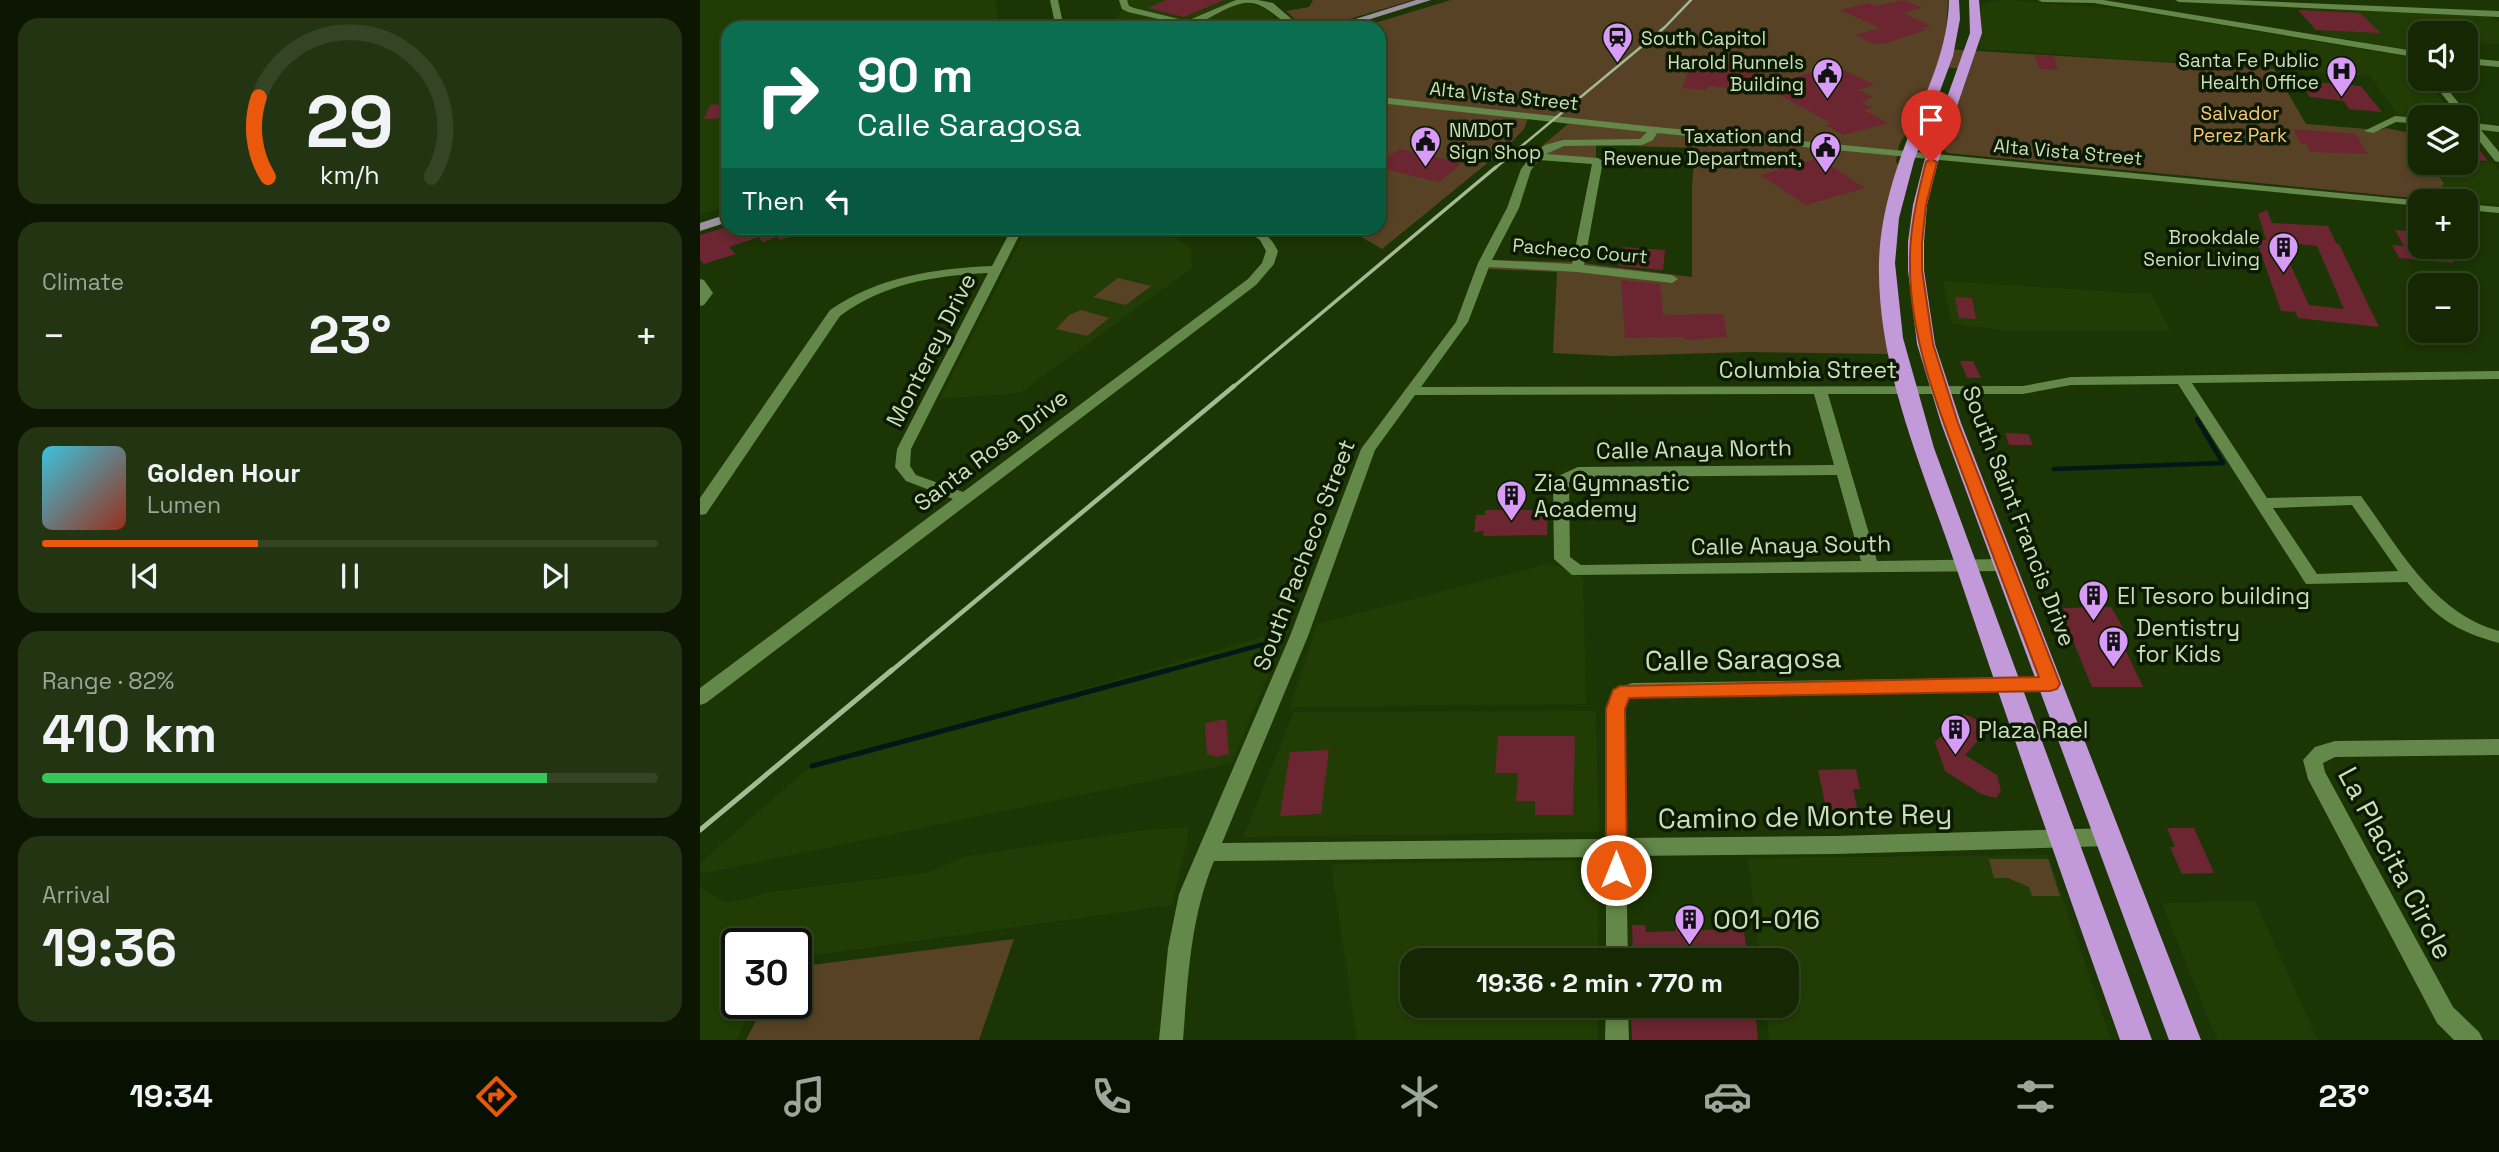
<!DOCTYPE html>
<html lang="en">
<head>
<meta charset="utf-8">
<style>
  :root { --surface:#152803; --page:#223412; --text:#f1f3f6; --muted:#9da69a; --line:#344425; --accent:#ea580c }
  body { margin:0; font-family:"Space Grotesk",sans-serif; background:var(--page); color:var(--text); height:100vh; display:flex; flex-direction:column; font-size:26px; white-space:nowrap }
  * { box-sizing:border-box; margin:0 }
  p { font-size:23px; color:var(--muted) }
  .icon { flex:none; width:38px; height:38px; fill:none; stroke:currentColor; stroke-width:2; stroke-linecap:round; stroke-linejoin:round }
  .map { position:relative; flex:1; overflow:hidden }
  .panel { display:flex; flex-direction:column; gap:18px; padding:18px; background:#0c1602; width:700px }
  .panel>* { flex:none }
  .top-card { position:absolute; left:21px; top:21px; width:665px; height:214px; border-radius:21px; box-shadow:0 4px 10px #0003,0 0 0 2px var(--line); background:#0b6e4f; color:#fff; overflow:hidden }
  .buttons { position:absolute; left:1708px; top:21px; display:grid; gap:14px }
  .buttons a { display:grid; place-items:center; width:70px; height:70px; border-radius:14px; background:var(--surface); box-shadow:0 4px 10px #0003,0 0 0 2px var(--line); font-size:35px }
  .speed { position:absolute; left:21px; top:928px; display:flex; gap:14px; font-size:35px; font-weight:700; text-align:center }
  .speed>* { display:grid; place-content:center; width:91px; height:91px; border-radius:50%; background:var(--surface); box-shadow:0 4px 10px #0003,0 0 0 2px var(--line); line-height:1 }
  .speed .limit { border:4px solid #111; border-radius:10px; background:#fff; color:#111 }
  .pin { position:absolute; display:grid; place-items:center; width:60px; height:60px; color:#fff; margin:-72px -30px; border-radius:50% 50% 50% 0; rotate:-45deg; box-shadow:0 0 7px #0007 }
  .pin .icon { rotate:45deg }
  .me { position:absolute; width:77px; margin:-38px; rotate:0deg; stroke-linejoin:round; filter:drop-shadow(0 0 5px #0008) }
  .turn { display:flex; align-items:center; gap:24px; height:147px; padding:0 21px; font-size:32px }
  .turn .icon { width:91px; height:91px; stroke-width:2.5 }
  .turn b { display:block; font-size:49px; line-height:60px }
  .then { display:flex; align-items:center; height:66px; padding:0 21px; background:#0003; gap:14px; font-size:26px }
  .big { font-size:52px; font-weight:600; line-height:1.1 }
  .panel .widget { flex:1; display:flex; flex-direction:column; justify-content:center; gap:10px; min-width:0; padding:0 24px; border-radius:21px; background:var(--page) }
  .panel .dial { align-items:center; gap:0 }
  .dial svg { height:182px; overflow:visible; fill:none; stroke:var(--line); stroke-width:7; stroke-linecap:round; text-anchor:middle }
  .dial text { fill:var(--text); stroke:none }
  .song { display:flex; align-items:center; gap:21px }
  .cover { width:84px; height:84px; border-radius:10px; background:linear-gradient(135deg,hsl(190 70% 55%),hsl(10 70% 35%)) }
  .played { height:7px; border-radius:4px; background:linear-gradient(90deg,var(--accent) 35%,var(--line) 35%) }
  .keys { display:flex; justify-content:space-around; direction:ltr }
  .heat { display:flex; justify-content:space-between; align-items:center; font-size:38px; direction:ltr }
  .charge { height:10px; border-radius:5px; background:linear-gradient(90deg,#34c759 82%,var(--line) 0) }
  .trip { position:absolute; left:700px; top:948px; width:399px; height:70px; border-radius:21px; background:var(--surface); box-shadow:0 4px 10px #0003,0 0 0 2px var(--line); font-weight:600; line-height:70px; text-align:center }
  .tabs { display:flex; height:112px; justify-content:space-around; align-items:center; background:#081001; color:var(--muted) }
  .tabs .icon { width:49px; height:49px }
  .tabs .selected { color:var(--accent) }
  .tabs b { font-size:32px; color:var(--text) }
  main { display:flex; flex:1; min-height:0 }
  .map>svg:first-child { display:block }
  .built { fill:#213d05 }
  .green { fill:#584225 }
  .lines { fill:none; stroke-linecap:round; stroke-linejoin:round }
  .stream-far1 { stroke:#001818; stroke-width:4.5 }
  .stream { stroke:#001818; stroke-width:5 }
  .building { fill:#6b2631; fill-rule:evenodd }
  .minor { fill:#648849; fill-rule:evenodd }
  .major { fill:#9c929f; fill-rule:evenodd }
  .highway { fill:#c299d9; fill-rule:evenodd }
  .rail-far3 { stroke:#a4ba95; stroke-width:2.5 }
  .rail-far2 { stroke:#a4ba95; stroke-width:3.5 }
  .rail-far1 { stroke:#a4ba95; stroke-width:4.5 }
  .rail { stroke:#a4ba95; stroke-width:5 }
  .route { fill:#ea580c; stroke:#983908; stroke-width:2 }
  .labels { text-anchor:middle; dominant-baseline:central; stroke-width:7; stroke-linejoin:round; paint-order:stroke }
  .far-poi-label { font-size:19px; fill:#cbdfbe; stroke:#0c1a02; text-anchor:end }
  .far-street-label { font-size:19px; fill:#cbdfbe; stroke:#0c1a02 }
  .far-park-label { font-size:19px; fill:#fdc57a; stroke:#0c1a02 }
  .street-label { font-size:23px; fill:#cbdfbe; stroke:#0c1a02 }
  .poi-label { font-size:23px; fill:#cbdfbe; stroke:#0c1a02; text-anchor:start }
  .near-street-label { font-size:28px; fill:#cbdfbe; stroke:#0c1a02 }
  .near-poi-label { font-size:28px; fill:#cbdfbe; stroke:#0c1a02; text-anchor:start }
</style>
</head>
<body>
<main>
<section class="panel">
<div class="widget dial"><svg viewBox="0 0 100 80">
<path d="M14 69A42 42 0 1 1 86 69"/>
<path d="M14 69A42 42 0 0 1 10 34" stroke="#ea580c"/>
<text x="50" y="56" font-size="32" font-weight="700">29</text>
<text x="50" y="72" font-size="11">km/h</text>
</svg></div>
<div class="widget"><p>Climate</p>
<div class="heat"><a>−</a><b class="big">23°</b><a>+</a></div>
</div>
<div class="widget">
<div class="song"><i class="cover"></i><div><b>Golden Hour</b><p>Lumen</p></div></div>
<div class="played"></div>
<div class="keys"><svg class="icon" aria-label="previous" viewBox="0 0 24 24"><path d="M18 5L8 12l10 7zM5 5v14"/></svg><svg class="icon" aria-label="pause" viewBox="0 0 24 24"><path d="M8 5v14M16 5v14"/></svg><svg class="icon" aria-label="next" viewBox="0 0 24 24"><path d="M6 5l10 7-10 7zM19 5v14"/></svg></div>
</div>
<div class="widget"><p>Range · 82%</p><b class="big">410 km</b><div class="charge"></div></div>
<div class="widget"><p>Arrival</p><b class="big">19:36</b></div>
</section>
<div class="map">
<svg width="1799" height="1040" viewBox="0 0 1799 1040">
  <rect width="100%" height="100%" fill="#1c3504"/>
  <path class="built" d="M0 0H295L299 28H28V206L0 215Z
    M418 0H537L567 9 577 22 586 28H408L422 11Z
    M1305 0 1429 10 1707 57 1720 73V79H1725L1755 117 1698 115 1670 76 1280 49 1282 4Z
    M1600 7 1786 15 1799 22V44L1766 43V33H1720V52L1695 48 1623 35Z
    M1766 161 1793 163 1799 171V205L1745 200 1740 190 1744 183 1729 163Z
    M327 228H461L490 247 492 268 320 393 240 399Z
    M1243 281 1452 294 1470 330H1302L1252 324Z
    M851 563 883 578 886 704 590 707 617 624Z
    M587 630 531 764 0 874V863L107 769Z
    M896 711 899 832 543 837 594 712Z
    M488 827 487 841 472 905 96 958V943H37V1003H57L36 1040H0V888L27 903 72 892 226 873 267 856 436 831Z
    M1348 855 1411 1040H1069L1065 1006H1087V961H1060L1048 858Z
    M899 860 898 961H712V1006H898V1040H657L631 864Z
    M1555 901 1618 1040H1517L1462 903Z"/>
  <path class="green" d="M613 0H713L619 28C605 28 595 20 586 11L609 7Z
    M751 0H1248L1245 49 1574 69 1606 124 1680 130 1686 128 1710 133 1720 150V163H1729L1744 183 1740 190 1745 201 1248 153 1242 148 1268 69 1238 67 1223 103 1199 145 1196 162 1199 166 1191 354 1048 352 911 356 853 353 857 272 788 269 792 260 875 262 992 277V186L995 148 896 145V158L830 156 868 124 828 118 824 129 806 148 682 249 646 228H679V28H658Z
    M418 278 451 286 426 305 393 297Z
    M381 310 409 318 387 336 356 329 369 315Z
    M1289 859H1348L1360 896H1332L1329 887 1308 878H1294Z
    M314 939 279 1040H46L65 1003H96V967Z"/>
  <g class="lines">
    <path class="stream-far1" d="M1354 469 1523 463 1497 419
      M462 672 572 642"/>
    <path class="stream" d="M112 766 469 670"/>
  </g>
  <path class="building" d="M466 0H524L484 17 448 8Z
    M1204 0 1222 8 1203 13 1231 26 1221 28 1226 30 1187 43 1174 44 1155 35 1180 28 1140 10 1169 3 1175 6Z
    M1598 10 1660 13 1681 33 1616 30Z
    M1334 55 1354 56 1358 70 1339 69Z
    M992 63 1061 68 1054 90 1008 86 1006 90 982 88Z
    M1133 65 1175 85 1158 90 1173 97 1162 102 1172 108 1164 110 1188 123 1143 135 1126 125 1132 124 1080 95 1077 89V83Z
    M1613 82 1661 86 1682 112 1649 109 1644 101 1610 97 1601 83Z
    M28 103V118L4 119 10 105Z
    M1593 129 1655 134 1668 154 1610 152 1607 144H1601Z
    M1766 133 1788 161 1772 160 1766 152Z
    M699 149 740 158 762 163 739 182 679 168V164Z
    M1119 158 1165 188 1106 205 1060 175Z
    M1567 210 1572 223 1628 226 1636 243 1639 244 1679 327 1598 318 1595 312 1581 311 1556 239 1566 240 1558 214ZM1580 242 1617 246 1644 309 1609 305Z
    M24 228H111L112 230 80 240 77 237 63 242 59 237 29 247 36 254 4 264 0 260V235Z
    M1695 230 1720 232V247H1744L1754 263 1699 258 1692 245 1704 246Z
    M922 247 965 250 963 270 919 266Z
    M921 280 960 284 963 315 1023 314 1027 337 985 340V337L925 338Z
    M1255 297 1272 298 1276 319 1259 318Z
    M1260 361H1273L1281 378H1267Z
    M1305 433 1328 434 1333 445H1309Z
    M785 510H848L847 535 783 536 784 531 774 532 776 515H785Z
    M1411 607 1426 633 1418 634 1443 687H1392L1361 612H1365L1363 608Z
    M1264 714 1278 720 1284 734 1265 755 1297 775 1301 791 1296 798 1281 794 1245 771 1235 742Z
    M526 719 529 754 518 757 507 754 505 723Z
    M798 736H875L873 815H835V801H816L818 773H795Z
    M629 750 621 814 580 816 590 752Z
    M1156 769 1160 789H1153L1159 817 1128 818 1118 770Z
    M1467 828H1494L1514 873 1482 874 1470 847H1475Z
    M1000 923 1001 930 1031 929 1030 923H1043L1048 961 933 959 932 925H945L946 932 976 931 975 924Z
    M931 1015H994V1020L1056 1019 1058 1040H932Z"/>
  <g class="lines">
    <path class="minor" d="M350 0H358L364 28H356Z
      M419 0H427L429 6 434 8 487 21 536 0H558L573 3 602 28C580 28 569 0 544 3 521 7 501 28 477 28L480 24 428 12 422 9Z
      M1338 0H1403L1720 52V58L1394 3 1342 2Z
      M1475 0H1535L1799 11V17L1479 2Z
      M1766 58 1799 61V67L1766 64Z
      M1730 79H1739L1775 123 1799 126V132L1781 130 1799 152V162L1795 161 1769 128H1766V117H1760Z
      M679 97 946 126 1724 201H1720V206L957 133 953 140 942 145 864 146 846 154 898 158 903 161 884 265 972 275 978 279 972 283 877 272 789 267 768 322 721 387 1323 386 1371 377 1799 371V379L1492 383 1567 498 1661 496C1699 548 1733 613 1799 631V643C1755 631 1735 617 1707 582L1606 584 1478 384 1371 385 1323 394H1128L1177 561 1305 559 1313 565 1305 571 872 575 854 559 853 480 856 477 878 467 1134 465 1114 394 715 395 675 450 608 636 522 843 906 839V709L914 690 932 683 1351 677 1357 679 1360 684 1357 689 1351 691 934 697 928 700 924 709 926 838 1135 836 1409 828 1416 831 1419 837 1416 843 1409 846 1135 854 926 856 928 961H906V857L514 861C490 919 488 978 483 1040H459L468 948 479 894 590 636 661 449 756 322 778 263 807 208 821 169 832 155 845 145 863 140 940 139 947 132 679 103ZM839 160 892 164 872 264 792 260 819 208 831 170ZM1137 475 1161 561 881 565 870 557 869 482 880 477ZM1652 505 1698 571 1617 574 1573 508Z
      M1695 116 1720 118V124L1696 122 1673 133 1664 131Z
      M1766 204 1799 207V213L1766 210Z
      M312 228H323L211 449 210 466 216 475 263 492 548 279 562 263 566 251 560 240 544 228C562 228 569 235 578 251L574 264 556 285 6 703 0 705V688L253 499 206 481 195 467 197 449 288 273C233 276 185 283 140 316L6 514 0 515V498L130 310C180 276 233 269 292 266Z
      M0 279 4 280 13 293 4 305 0 306Z
      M1799 739V755L1635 757 1623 763 1625 772 1753 1007 1779 1032 1783 1040H1754L1737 1023 1608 779 1603 760 1615 747 1635 741Z
      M906 1006H928L929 1040H905Z"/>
    <path class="major" d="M716 0H731L642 28H627Z
      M28 214V222L0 231V223Z"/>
    <path class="highway" d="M1249 0H1259L1260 19 1253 56 1214 161 1199 218 1195 263 1203 338 1234 448 1452 1040H1420C1364 882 1308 723 1255 564 1222 467 1177 368 1179 263 1180 216 1195 169 1213 125 1230 84 1248 46 1249 0Z
      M1269 0H1279L1282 33 1238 162 1227 205 1224 242V270L1235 344 1261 423 1501 1040H1469L1241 423 1217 344 1208 270V242L1213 205 1224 162 1270 33Z"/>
    <path class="rail-far3" d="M794 169 965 27 991 0"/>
    <path class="rail-far2" d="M532 388 796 167"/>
    <path class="rail-far1" d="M190 672 534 386"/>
    <path class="rail" d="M0 830 192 670"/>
  </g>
  <path class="route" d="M1231 159 1237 162 1226 205 1222 243V270L1233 344 1258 423 1360 684 1357 689 1350 691 929 698 925 709 927 870 924 876 916 879 909 876 906 870V709L913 690 920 686 1339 677C1315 614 1291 551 1268 488 1242 418 1210 343 1210 267 1209 231 1217 197 1226 162Z"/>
  <defs>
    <symbol id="station-pin" viewBox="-11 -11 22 30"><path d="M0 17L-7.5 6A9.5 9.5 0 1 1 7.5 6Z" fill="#d89bf8" stroke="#0c1a02"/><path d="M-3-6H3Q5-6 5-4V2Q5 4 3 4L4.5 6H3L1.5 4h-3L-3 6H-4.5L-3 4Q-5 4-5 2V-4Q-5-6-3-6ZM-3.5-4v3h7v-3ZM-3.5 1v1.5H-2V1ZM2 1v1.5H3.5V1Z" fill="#111"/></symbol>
    <symbol id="hospital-pin" viewBox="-11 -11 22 30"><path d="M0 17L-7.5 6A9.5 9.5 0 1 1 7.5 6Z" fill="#d89bf8" stroke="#0c1a02"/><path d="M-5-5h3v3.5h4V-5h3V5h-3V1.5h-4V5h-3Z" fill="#111"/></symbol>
    <symbol id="civic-pin" viewBox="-11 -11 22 30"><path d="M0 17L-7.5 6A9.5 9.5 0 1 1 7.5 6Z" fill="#d89bf8" stroke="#0c1a02"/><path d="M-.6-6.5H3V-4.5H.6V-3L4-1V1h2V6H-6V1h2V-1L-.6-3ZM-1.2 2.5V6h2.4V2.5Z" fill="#111"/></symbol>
    <symbol id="building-pin" viewBox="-11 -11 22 30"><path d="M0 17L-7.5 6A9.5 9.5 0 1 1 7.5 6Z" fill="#d89bf8" stroke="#0c1a02"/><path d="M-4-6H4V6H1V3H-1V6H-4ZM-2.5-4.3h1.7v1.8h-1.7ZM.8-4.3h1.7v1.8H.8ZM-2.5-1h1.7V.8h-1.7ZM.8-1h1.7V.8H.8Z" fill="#111"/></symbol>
  </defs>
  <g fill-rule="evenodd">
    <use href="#station-pin" x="900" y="20" width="35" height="47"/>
    <use href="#hospital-pin" x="1624" y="54" width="35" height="47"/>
    <use href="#civic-pin" x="1110" y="56" width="35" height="47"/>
    <use href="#civic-pin" x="708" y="124" width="35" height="47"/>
    <use href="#civic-pin" x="1108" y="130" width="35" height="47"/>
    <use href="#building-pin" x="1566" y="230" width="35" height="47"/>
    <use href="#building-pin" x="794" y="478" width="35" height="47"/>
    <use href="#building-pin" x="1376" y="578" width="35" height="47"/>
    <use href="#building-pin" x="1396" y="624" width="35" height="47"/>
    <use href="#building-pin" x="1238" y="712" width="35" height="47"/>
    <use href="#building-pin" x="972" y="902" width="35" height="47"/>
  </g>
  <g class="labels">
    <g class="far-poi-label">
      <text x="941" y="38" text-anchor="start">South Capitol</text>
      <text x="1619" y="60">Santa Fe Public<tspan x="1619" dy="22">Health Office</tspan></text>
      <text x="1104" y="62">Harold Runnels<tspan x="1104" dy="22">Building</tspan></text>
      <text x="749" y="130" text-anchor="start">NMDOT<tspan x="749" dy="22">Sign Shop</tspan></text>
      <text x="1102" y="136">Taxation and<tspan x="1102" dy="22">Revenue Department,</tspan></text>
      <text x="1560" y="237">Brookdale<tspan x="1560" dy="22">Senior Living</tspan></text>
    </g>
    <g class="far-street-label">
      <text transform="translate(804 96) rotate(6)">Alta Vista Street</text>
      <text transform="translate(1368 152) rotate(5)">Alta Vista Street</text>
      <text transform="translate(880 251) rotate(5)">Pacheco Court</text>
    </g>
    <g class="far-park-label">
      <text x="1540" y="113">Salvador<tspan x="1540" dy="22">Perez Park</tspan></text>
    </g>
    <g class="street-label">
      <text transform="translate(231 350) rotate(-63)">Monterey Drive</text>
      <text x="1108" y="370">Columbia Street</text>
      <text transform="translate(994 449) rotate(-1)">Calle Anaya North</text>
      <text transform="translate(291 450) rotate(-37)">Santa Rosa Drive</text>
      <text transform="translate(1319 516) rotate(69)">South Saint Francis Drive</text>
      <text transform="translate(1091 545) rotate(-1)">Calle Anaya South</text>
      <text transform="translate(604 555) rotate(-69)">South Pacheco Street</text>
    </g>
    <g class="poi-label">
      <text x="834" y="483">Zia Gymnastic<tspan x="834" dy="26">Academy</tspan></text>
      <text x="1417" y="596">El Tesoro building</text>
      <text x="1436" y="628">Dentistry<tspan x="1436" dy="26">for Kids</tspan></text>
      <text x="1278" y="730">Plaza Rael</text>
    </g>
    <g class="near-street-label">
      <text transform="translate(1043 659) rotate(-1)">Calle Saragosa</text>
      <text transform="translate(1105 816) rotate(-1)">Camino de Monte Rey</text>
      <text transform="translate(1696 863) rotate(62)">La Placita Circle</text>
    </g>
    <g class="near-poi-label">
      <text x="1013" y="919">001-016</text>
    </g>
  </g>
</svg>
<div class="buttons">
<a><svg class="icon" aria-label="sound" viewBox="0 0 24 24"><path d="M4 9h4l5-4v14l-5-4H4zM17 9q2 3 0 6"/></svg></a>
<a><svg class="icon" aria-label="layers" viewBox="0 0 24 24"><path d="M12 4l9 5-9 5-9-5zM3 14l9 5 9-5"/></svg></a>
<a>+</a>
<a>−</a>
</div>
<div class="speed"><div class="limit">30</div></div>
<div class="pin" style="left:1231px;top:162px;background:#d93025"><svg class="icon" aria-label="arrive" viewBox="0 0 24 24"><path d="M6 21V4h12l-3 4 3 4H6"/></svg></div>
<svg class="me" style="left:916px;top:870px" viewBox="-20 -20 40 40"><circle r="17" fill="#ea580c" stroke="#fff" stroke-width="3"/><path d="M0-11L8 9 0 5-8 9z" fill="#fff"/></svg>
<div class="trip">19:36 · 2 min · 770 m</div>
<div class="top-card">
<div class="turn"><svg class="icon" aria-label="right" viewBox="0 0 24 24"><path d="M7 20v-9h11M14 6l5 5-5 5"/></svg><div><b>90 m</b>Calle Saragosa</div></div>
<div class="then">Then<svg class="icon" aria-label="left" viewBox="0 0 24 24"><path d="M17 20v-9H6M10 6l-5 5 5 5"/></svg></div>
</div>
</div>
</main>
<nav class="tabs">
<b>19:34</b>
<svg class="icon selected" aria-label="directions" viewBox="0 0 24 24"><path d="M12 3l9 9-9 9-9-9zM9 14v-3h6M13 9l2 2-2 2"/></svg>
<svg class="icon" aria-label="music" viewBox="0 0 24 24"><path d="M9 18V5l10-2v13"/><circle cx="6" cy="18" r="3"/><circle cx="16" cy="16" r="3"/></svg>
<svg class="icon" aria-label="phone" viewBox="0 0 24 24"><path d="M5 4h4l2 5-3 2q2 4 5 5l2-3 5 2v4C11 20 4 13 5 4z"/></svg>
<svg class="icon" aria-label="climate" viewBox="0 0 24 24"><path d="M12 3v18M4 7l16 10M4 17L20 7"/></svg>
<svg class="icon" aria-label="car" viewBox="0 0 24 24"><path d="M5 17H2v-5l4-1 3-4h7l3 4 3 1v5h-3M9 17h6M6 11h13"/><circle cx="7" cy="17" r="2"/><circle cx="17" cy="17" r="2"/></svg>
<svg class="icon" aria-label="filters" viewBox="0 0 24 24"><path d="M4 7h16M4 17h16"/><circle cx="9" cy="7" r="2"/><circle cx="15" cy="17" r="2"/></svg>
<b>23°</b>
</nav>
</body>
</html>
